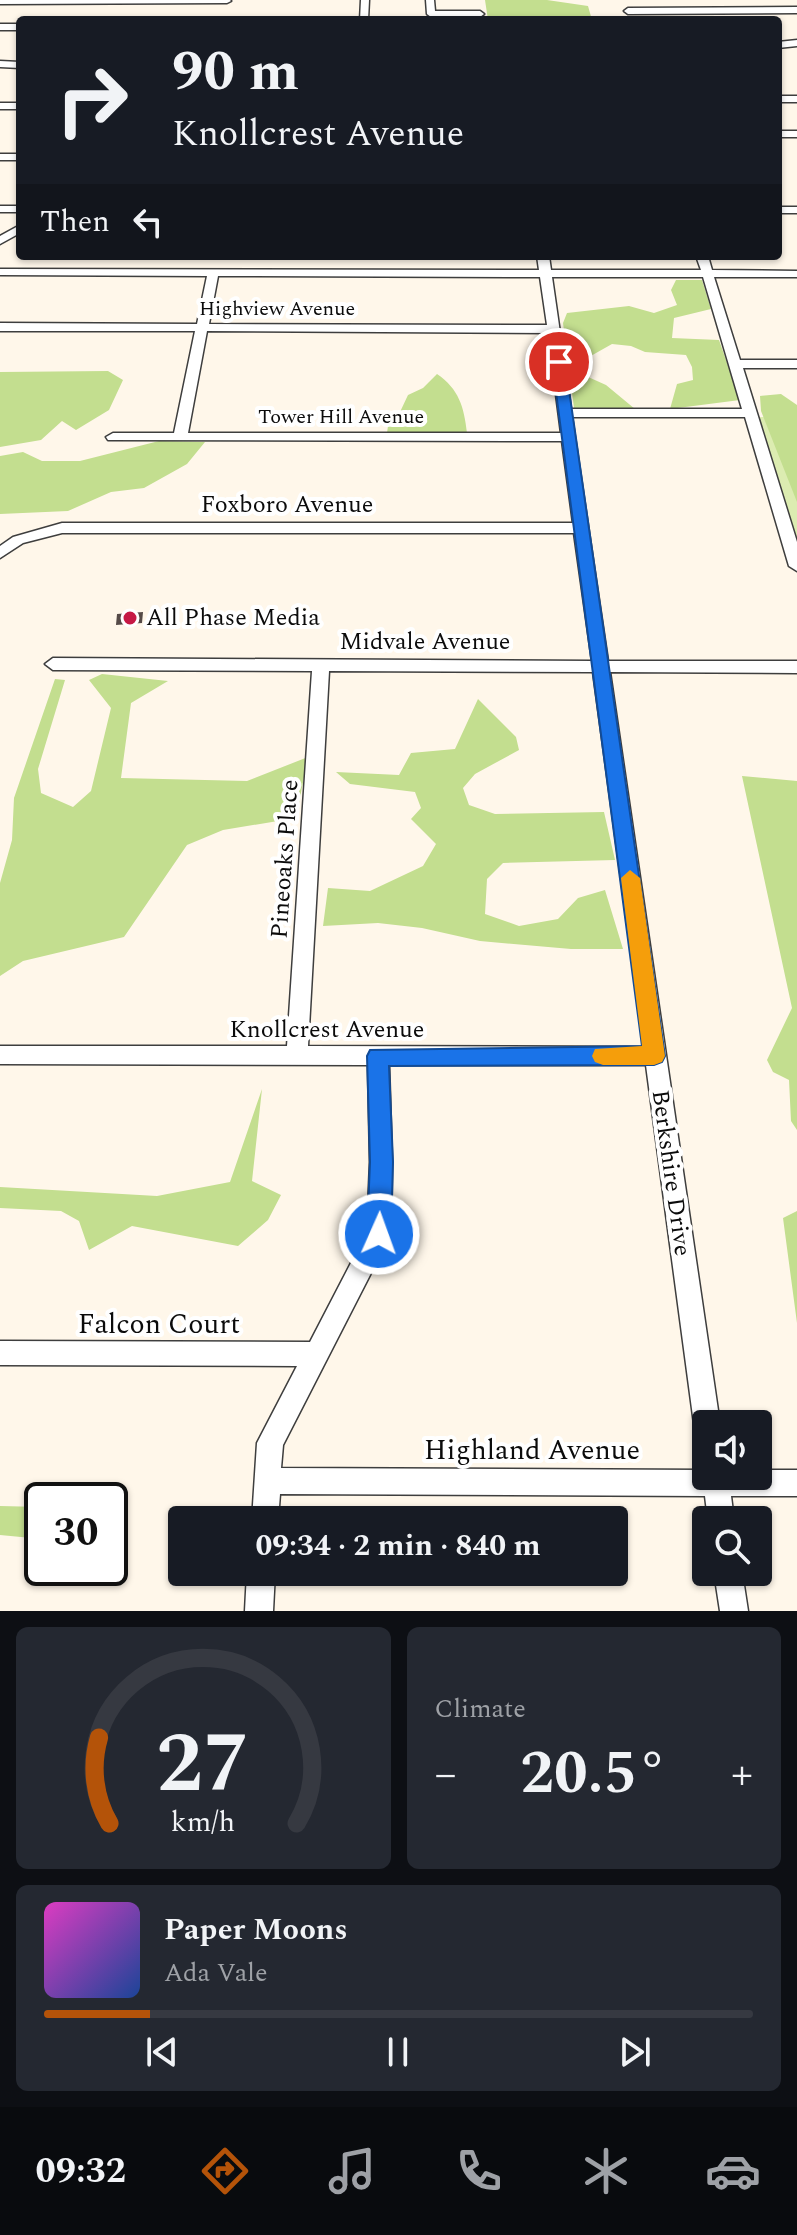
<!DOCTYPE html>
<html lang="en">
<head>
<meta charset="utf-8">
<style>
  :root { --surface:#171b24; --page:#242831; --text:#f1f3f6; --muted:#9ea1a6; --line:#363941; --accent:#b45309 }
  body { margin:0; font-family:Spectral,serif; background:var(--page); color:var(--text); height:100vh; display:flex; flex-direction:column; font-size:30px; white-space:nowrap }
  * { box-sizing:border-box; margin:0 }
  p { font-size:26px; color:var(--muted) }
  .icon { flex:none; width:44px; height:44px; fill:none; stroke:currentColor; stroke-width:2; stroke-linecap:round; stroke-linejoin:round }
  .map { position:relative; height:1611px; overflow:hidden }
  .details { display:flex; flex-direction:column; gap:16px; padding:16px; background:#0d0f14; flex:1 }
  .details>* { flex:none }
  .hud { position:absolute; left:16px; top:16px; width:766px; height:244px; border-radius:8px; box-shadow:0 2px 6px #0004; background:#171b24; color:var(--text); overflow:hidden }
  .fabs { position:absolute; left:692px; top:1410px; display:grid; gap:16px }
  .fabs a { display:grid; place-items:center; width:80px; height:80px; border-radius:8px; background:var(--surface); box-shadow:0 2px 6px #0004; font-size:40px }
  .speed { position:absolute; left:24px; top:1482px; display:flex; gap:16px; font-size:40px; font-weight:700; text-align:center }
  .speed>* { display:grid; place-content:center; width:104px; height:104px; border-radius:50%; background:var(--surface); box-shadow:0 2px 6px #0004; line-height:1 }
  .speed .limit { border:4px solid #111; border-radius:12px; background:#fff; color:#111 }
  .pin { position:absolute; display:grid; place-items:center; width:68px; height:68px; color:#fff; margin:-34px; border:4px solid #fff; border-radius:50%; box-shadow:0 2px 8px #0007 }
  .me { position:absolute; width:88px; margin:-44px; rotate:2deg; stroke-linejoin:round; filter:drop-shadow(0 0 6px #0008) }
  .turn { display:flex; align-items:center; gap:28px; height:168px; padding:0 24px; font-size:36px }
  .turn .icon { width:104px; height:104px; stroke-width:2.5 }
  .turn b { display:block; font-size:56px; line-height:68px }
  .then { display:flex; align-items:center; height:76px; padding:0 24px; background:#0003; gap:16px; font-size:30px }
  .big { font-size:60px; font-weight:700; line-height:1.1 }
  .details .tile { flex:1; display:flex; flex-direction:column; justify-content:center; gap:12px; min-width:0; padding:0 28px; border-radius:12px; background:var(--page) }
  .details .dial { align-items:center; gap:0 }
  .dial svg { height:208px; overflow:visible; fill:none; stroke:var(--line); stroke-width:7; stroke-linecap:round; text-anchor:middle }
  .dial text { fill:var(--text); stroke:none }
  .song { display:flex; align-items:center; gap:24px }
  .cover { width:96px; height:96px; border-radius:12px; background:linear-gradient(135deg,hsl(310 70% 55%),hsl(220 70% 35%)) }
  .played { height:8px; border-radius:4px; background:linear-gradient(90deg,var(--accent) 15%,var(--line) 15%) }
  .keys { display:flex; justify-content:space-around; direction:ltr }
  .heat { display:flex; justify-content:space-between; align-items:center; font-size:44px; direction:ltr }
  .details .tiles { flex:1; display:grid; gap:16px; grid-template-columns:1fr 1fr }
  .tile:last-child { grid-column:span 2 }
  .trip { position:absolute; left:168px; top:1506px; width:460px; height:80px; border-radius:8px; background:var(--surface); box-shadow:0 2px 6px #0004; font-weight:700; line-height:80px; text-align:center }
  .tabs { display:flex; height:128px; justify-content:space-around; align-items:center; background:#090b0e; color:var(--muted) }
  .tabs .icon { width:56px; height:56px }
  .tabs .selected { color:var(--accent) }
  .tabs b { font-size:36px; color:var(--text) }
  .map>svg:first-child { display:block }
  .green { fill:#dcecb1 }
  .forest { fill:#c3de8f }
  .building { fill:#554a47 }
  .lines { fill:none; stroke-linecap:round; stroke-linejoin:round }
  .minor-casing { stroke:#3e3e3e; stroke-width:3 }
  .minor { fill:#fff; fill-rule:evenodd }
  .route { fill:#1a73e8; stroke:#114b97; stroke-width:2 }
  .slow { fill:#f59e0b }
  .poi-dot { fill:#c61945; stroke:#fff; stroke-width:3 }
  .labels { text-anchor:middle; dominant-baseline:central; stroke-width:8; stroke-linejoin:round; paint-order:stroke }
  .far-street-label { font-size:20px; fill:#0b0b0b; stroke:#fff }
  .street-label { font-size:24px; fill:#0b0b0b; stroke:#fff }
  .poi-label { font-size:24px; fill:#0b0b0b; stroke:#fff; text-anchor:start }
  .near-street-label { font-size:28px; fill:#0b0b0b; stroke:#fff }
</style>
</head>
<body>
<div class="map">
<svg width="797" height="1611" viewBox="0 0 797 1611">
  <rect width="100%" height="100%" fill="#fff7ea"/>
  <path class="green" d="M758 417H797V539H794Z"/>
  <path class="forest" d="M485 0H547L588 6 592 20H488Z
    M676 280H702L711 309 674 318 672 338 719 340 740 400 670 409 677 384 693 380 692 367 686 355 645 352 631 346 612 344 589 357 577 372 606 385 635 409 574 408 563 323 567 313 629 306 654 313 677 305 671 290Z
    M108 371 123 380 109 410 76 430 62 421 41 440 0 447V372Z
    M437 374C459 389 464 407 467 433H387L389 419 400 412 408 395 423 388Z
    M781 394 797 405V502L761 411 760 396Z
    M159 441 205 442 187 464 144 488 111 492 68 511 0 514V456L23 452 42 461H80Z
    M102 674 168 681 131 703 121 778 247 781 308 757 296 818 223 830 187 845 124 937 23 961 0 976V883L12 840 14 798 55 679 65 680 38 769 41 793 73 807 91 791 111 708 89 680Z
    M478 699 516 737 519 750 475 774 463 788 469 805 495 814 604 812 615 860 503 863 487 879 485 914 519 926 558 919 578 898 605 890 623 949H571L480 941 422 928 378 923 323 926 328 888 370 891 423 866 436 844 411 819 421 808 415 792 350 784 336 772 399 775 411 753 455 749Z
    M742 776 797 781V1130L791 1121 789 1080 773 1072 767 1060 792 1008Z
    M262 1089 252 1181 281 1195 268 1220 238 1246 132 1226 89 1250 79 1221 61 1211 0 1208V1187L157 1196 230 1182Z
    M797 1211V1323L783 1218Z
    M0 1506 42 1507V1539L0 1535Z"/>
  <path class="building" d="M143 612 142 623 116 625 117 614Z"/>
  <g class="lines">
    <defs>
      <path id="minor" d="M0 0H230L231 1 227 3 0 4Z
        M361 0H369L368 20H360Z
        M426 0H434L435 11H480L484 14 480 17H431L427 14Z
        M797 7V13L628 14 624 11 628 8Z
        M0 24H20V30H0Z
        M797 40V46L778 48V42Z
        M0 61 20 62V68L0 67Z
        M778 96H797V102H778Z
        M0 103H20V109H0Z
        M778 131H797V137H778Z
        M0 154H20V160H0Z
        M0 206H20V212H0Z
        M778 207H797V213H778Z
        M20 225V233L0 244V236Z
        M537 256H549L551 270H701L696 256H708L712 270 797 271V277H714L740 360H797V368H743L797 542V571L789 566 745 417H572L608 661H797V673L610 672 720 1424H706V1436L698 1433 694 1424 646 1065H389L392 1162 391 1234 283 1445 281 1468 705 1470 706 1467V1476H758V1470H797V1496H731L734 1520H708L705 1496 280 1494 278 1520H252L257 1443 297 1366 0 1365V1341L310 1342 367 1232 370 1162 368 1065 0 1064V1046H287L312 671 53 670 45 664 53 658 592 661 574 533H62L23 543 0 558V546L13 537 62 523H573L562 441 108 440 106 437 113 433H174L195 331H0V323L197 324 207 276 0 275V269L539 270ZM218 276 540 277 547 325 209 324ZM552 277H703L742 409H571ZM207 331 548 333 561 433H188ZM329 671 593 672 644 1047 308 1046Z
        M247 1572H275L273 1611H245Z
        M714 1572H742L748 1611H720Z"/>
    </defs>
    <use href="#minor" class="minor-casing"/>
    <use href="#minor" class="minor"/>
  </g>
  <path class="route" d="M559 358 565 362 665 1056 662 1062 654 1065 389 1066 393 1162 391 1234 387 1242 379 1245 371 1242 367 1234 370 1162 367 1056 370 1050 642 1046 552 362Z"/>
  <path class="slow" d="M630 870 640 878 665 1056 662 1062 654 1065H603L595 1062 592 1056 595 1049 642 1046 621 878Z"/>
  <circle class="poi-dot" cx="130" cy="618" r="8"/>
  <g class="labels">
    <g class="far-street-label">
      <text x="277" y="309">Highview Avenue</text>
      <text x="341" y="417">Tower Hill Avenue</text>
    </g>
    <g class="street-label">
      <text x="287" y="505">Foxboro Avenue</text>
      <text x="425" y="642">Midvale Avenue</text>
      <text transform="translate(285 859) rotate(-86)">Pineoaks Place</text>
      <text x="327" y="1030">Knollcrest Avenue</text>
      <text transform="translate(671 1173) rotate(82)">Berkshire Drive</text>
    </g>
    <g class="poi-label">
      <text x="146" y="618">All Phase Media</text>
    </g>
    <g class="near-street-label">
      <text x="159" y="1324">Falcon Court</text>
      <text x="532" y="1450">Highland Avenue</text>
    </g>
  </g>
</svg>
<div class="fabs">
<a><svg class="icon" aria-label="sound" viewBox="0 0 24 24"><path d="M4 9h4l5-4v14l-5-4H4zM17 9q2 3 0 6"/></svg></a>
<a><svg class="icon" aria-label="search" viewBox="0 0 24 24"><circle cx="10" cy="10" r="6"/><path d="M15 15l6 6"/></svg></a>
</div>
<div class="speed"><div class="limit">30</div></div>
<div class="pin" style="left:559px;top:362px;background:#d93025"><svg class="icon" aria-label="arrive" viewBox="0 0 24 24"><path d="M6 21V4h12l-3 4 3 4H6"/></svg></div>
<svg class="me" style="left:379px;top:1234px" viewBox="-20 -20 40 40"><circle r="17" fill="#1a73e8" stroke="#fff" stroke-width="3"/><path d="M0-11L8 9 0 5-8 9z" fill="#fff"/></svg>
<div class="trip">09:34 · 2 min · 840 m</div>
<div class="hud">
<div class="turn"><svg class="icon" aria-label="right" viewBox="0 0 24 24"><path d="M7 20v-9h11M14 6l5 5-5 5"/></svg><div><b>90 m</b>Knollcrest Avenue</div></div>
<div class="then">Then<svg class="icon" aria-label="left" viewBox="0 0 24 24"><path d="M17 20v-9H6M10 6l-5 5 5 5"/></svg></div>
</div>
</div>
<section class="details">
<div class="tiles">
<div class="tile dial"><svg viewBox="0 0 100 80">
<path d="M14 69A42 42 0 1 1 86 69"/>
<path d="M14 69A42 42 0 0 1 10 36" stroke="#b45309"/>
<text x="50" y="56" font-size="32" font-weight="700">27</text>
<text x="50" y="72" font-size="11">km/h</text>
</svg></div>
<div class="tile"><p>Climate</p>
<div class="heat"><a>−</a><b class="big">20.5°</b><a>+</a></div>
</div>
<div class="tile">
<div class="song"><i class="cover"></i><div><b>Paper Moons</b><p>Ada Vale</p></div></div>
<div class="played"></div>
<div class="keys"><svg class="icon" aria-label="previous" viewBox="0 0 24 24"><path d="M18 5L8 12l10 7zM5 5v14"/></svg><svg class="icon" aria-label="pause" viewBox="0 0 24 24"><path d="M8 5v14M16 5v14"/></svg><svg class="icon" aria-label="next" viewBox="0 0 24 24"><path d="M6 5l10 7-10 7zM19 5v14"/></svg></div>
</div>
</div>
</section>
<nav class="tabs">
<b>09:32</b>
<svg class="icon selected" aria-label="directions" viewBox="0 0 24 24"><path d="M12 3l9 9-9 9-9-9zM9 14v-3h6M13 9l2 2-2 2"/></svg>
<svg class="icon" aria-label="music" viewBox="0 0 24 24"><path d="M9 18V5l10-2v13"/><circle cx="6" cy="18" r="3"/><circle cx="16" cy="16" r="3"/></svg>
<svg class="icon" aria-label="phone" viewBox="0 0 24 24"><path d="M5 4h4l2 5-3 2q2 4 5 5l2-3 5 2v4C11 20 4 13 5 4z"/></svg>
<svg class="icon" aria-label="climate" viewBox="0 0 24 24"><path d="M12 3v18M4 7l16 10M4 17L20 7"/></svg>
<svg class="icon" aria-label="car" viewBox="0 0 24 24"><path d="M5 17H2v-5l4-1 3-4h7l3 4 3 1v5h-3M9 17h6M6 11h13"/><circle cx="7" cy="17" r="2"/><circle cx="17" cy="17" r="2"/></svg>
</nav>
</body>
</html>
